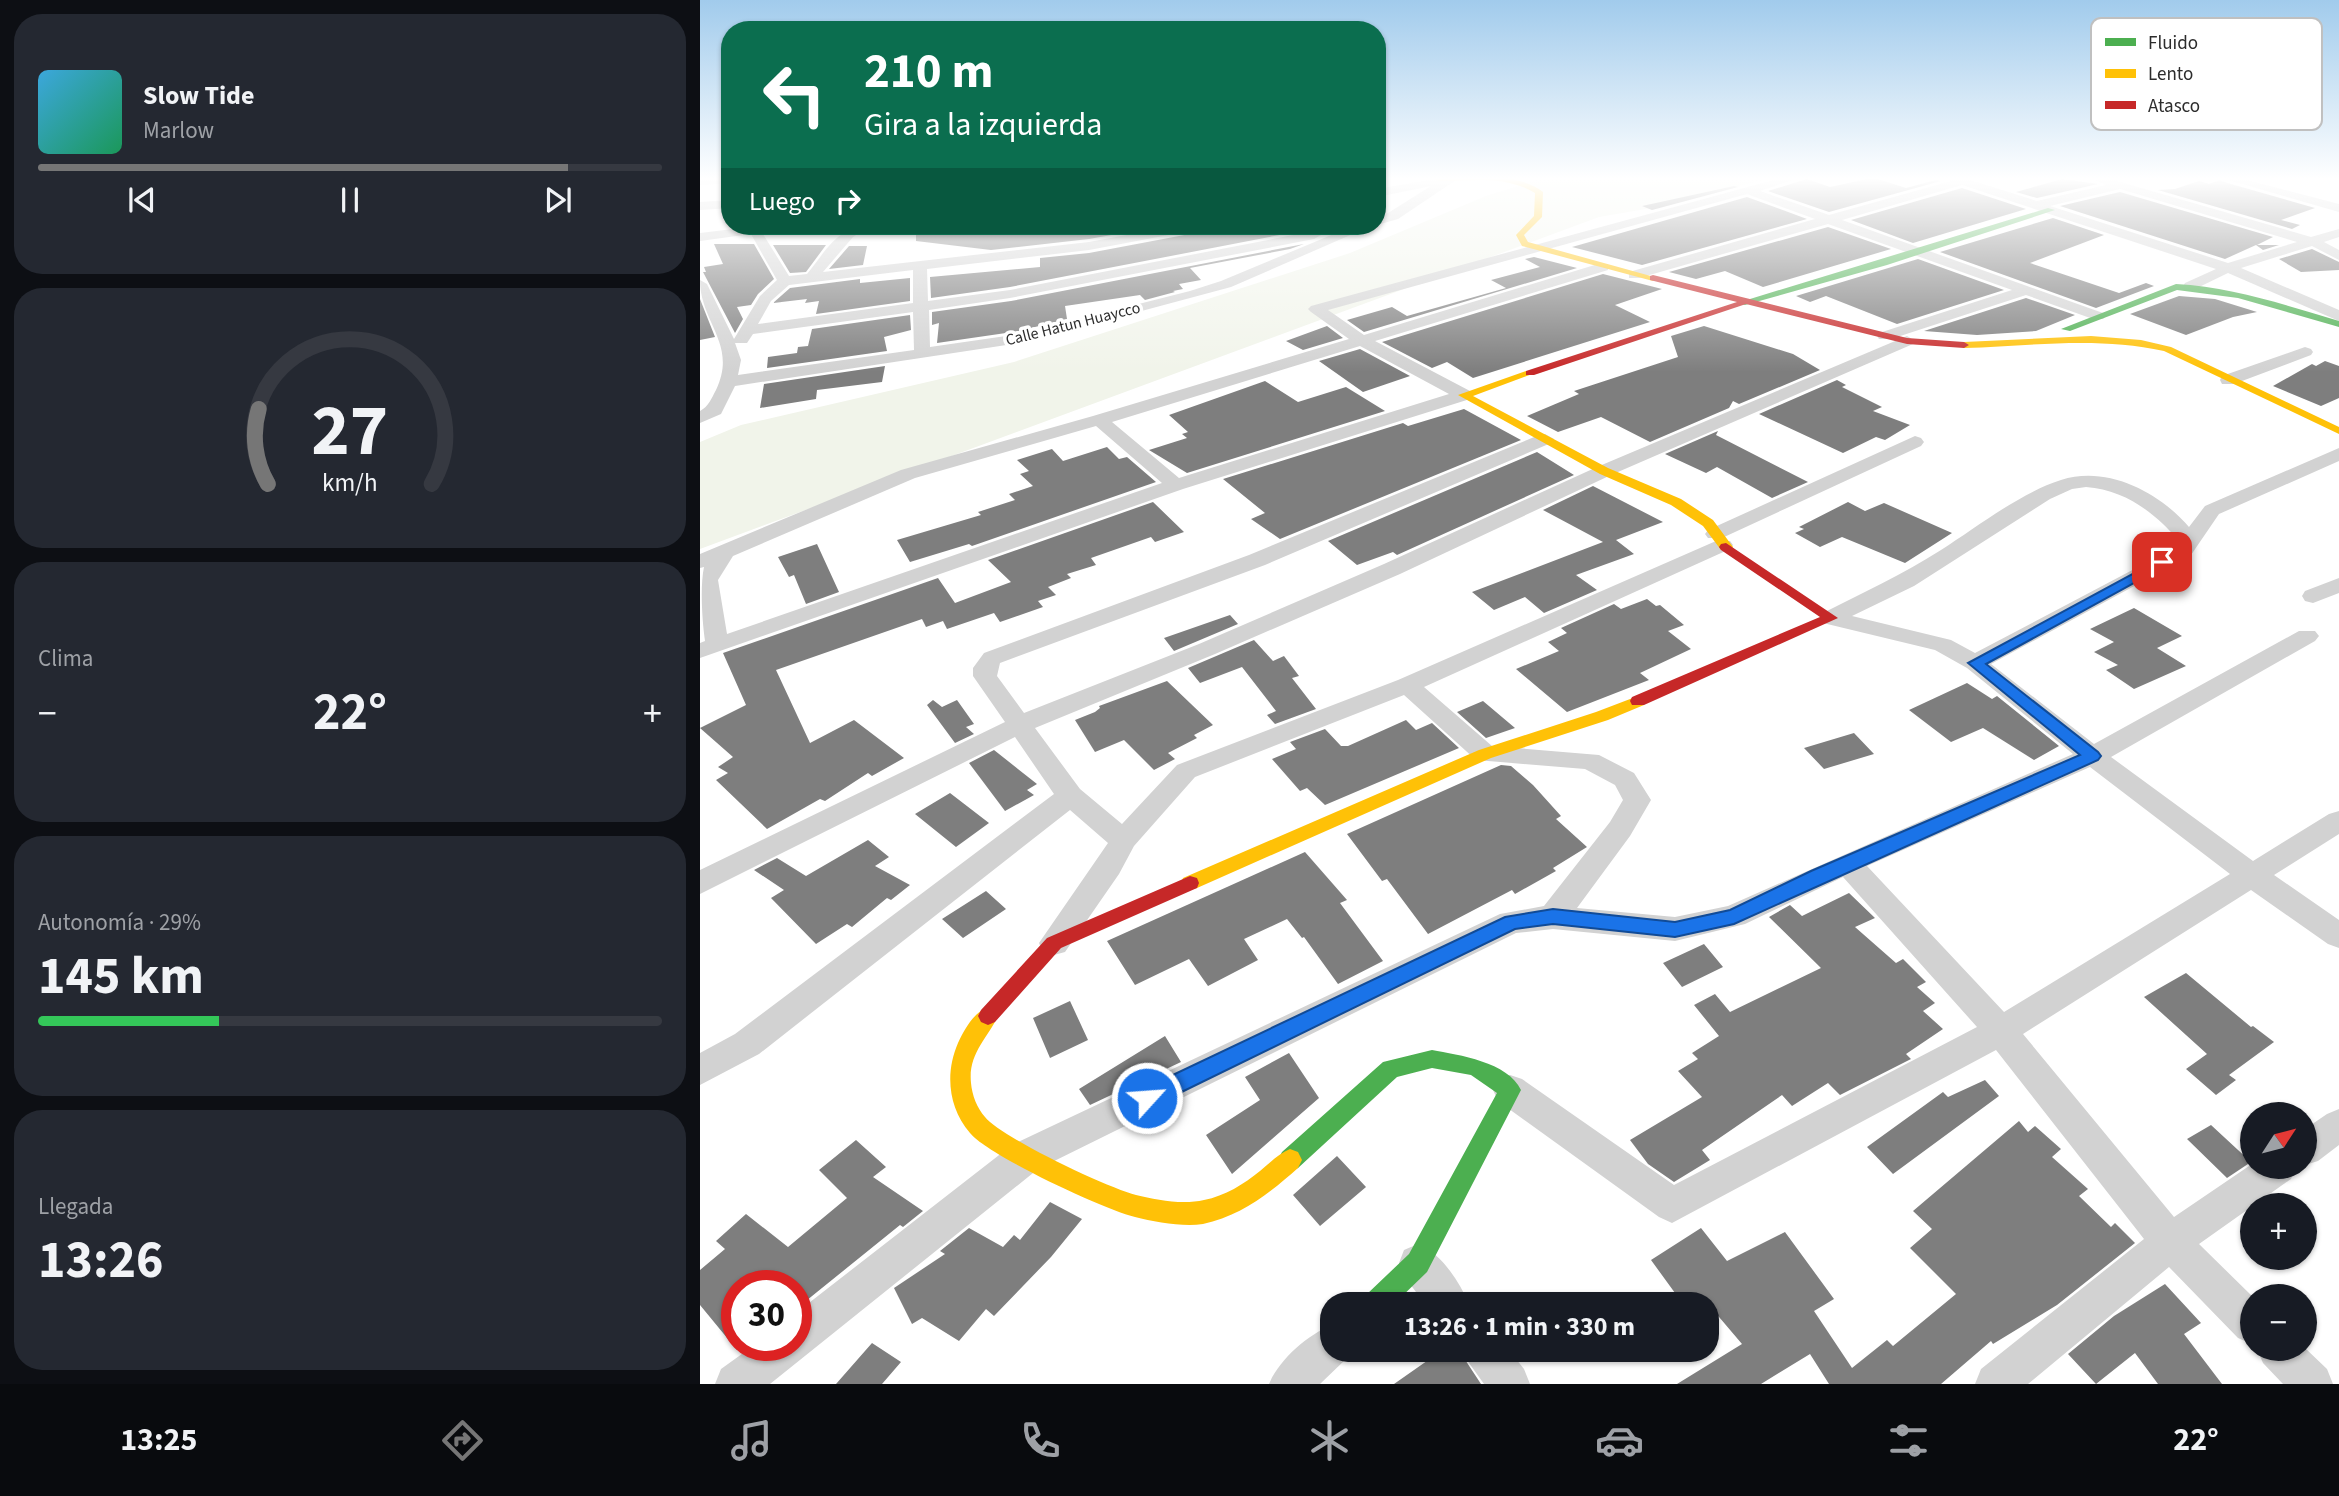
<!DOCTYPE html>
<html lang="es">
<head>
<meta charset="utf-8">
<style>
  :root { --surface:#171b24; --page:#242831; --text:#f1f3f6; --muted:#9ea1a6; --line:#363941; --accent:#767676 }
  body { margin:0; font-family:"Source Sans 3",sans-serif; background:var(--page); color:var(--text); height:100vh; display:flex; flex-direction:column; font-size:26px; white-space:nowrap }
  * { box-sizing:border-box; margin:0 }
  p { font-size:23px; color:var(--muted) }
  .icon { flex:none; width:38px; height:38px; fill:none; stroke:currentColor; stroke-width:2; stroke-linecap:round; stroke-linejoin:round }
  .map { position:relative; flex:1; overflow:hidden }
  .details { display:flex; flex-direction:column; gap:14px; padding:14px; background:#0d0f14; width:700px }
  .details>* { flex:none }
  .hud { position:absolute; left:21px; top:21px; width:665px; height:214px; border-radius:28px; box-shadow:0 2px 5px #0004; background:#0b6e4f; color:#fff; overflow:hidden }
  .needle { width:46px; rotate:54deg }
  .fabs { position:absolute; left:1540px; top:1102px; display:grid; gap:14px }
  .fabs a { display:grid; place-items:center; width:77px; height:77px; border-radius:50%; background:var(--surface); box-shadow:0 2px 5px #0004; font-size:35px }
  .speed { position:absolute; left:21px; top:1270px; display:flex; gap:14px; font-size:35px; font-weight:700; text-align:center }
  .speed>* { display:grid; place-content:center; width:91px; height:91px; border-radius:50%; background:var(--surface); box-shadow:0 2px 5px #0004; line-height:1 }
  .speed .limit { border:10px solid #d22; background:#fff; color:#111 }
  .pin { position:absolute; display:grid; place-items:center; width:60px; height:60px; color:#fff; margin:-30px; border-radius:14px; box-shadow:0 4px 10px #0006 }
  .me { position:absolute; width:77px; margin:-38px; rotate:64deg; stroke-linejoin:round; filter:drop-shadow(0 0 5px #0008) }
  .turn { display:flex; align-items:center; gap:24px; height:147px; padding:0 28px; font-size:32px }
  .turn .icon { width:91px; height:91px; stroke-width:2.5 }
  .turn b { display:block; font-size:49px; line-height:60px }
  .then { display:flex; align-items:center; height:66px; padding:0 28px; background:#0003; gap:14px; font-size:26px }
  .big { font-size:52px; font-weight:700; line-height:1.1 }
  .details .tile { flex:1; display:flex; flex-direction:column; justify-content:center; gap:10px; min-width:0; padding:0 24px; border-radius:28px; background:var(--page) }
  .details .dial { align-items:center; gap:0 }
  .dial svg { height:182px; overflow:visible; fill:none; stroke:var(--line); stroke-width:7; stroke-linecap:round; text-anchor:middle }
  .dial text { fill:var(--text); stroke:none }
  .song { display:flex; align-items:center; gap:21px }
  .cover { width:84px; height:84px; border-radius:10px; background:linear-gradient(135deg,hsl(200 70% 55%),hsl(150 70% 35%)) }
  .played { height:7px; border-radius:4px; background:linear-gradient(90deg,var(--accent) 85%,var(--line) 85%) }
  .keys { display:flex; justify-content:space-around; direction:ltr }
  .heat { display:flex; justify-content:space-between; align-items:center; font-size:38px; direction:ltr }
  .charge { height:10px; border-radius:5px; background:linear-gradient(90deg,#34c759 29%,var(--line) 0) }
  .trip { position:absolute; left:620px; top:1292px; width:399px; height:70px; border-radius:28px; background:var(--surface); box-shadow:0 2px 5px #0004; font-weight:700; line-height:70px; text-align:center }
  .tab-bar { display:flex; height:112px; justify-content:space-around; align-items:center; background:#090b0e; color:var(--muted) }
  .tab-bar .icon { width:49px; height:49px }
  .tab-bar .on { color:var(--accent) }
  .tab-bar b { font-size:32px; color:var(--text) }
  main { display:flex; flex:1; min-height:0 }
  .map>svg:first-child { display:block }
  .green { fill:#f1f4ea }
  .building { fill:#7e7e7e }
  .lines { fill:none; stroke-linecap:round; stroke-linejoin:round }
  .street { fill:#d2d2d2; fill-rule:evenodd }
  .fast { fill:#4caf50; fill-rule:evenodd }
  .slow { fill:#ffc107; fill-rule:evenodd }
  .jam { fill:#c62828; fill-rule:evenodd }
  .route { fill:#1a73e8; stroke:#114b97; stroke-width:2 }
  .labels { text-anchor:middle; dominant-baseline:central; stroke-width:7; stroke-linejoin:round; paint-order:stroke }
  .far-street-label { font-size:16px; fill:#2d2d2d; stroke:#fff }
  .key { fill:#fff; stroke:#c0c0c0; stroke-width:2 }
  .key-label { font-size:19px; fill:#2d2d2d }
</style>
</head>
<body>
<main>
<section class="details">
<div class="tile">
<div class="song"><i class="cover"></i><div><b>Slow Tide</b><p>Marlow</p></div></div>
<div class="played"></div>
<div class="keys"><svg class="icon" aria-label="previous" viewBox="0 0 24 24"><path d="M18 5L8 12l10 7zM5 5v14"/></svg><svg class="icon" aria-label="pause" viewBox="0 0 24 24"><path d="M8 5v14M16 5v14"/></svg><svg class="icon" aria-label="next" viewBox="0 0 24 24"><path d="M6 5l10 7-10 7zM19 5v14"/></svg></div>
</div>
<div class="tile dial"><svg viewBox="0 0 100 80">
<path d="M14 69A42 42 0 1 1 86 69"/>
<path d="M14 69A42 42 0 0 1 10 36" stroke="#767676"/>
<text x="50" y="56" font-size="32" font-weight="700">27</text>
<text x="50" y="72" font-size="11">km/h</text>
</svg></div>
<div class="tile"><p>Clima</p>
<div class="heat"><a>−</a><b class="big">22°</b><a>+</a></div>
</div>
<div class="tile"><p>Autonomía · 29%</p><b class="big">145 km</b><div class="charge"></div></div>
<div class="tile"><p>Llegada</p><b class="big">13:26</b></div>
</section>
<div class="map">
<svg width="1639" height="1384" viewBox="0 0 1639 1384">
  <rect width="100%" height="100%" fill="#fff"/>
  <path class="green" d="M840 179H1067L957 207 899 217 0 549V442L41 425 314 362 650 253 786 196Z"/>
  <path class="building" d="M1107 179 1130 187 1167 179H1178L1206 188 1236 180 1241 181 1129 212 1068 191Z
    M1362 179 1398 184 1337 198 1316 192Z
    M1520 180 1524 182 1615 208 1581 220 1600 225 1592 229 1458 190 1475 189 1499 181 1509 184Z
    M1034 186 1038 187 952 210 942 206Z
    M1262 188 1326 209 1213 243 1151 220Z
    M1420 192 1573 237 1557 245H1579L1563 250 1556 245 1525 259 1360 206Z
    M1047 197 1107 219 942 265 872 247Z
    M1353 218 1404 235 1330 263 1419 293 1446 283 1454 286 1396 308 1240 252Z
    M273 226H286L288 229 321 226H462L389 239 291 250 216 241V233L250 232 254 228Z
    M504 226H580L590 233 310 287 231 298 230 277 340 267V258L389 253 495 233Z
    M1128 227 1191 249 1063 287 1025 271 996 279 969 272Z
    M14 244H54L74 279 58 294 51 305 37 307 43 319 35 333 3 272H6L4 267 23 264Z
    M604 244 590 249 490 268 501 280 479 284 483 289 473 291 475 292 445 300 440 295 365 306 367 319 319 331 237 343 239 323 232 325V312L311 301Z
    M73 245H126L106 272 90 273Z
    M149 246H167L163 265 129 269Z
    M1612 249 1639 262V270L1601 272 1579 259Z
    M834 257 877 268 664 332 647 320 692 307 707 316 806 288 791 280 840 267 825 259Z
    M1218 259 1304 290 1197 324 1126 296 1110 302 1096 296Z
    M903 274 962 289 915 305 950 322 773 378 747 362 732 368 682 342Z
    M210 278V301L116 314 119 301 105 303 107 299 73 303 90 288 160 279V283Z
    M1479 296 1515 299 1557 312 1533 317 1486 335 1430 314Z
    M1326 298 1375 315 1336 331 1277 335 1224 331Z
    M0 299 15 337 0 340Z
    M210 315 211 330 184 337 187 351 67 368 68 357 97 353 98 347 108 346 112 329Z
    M627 326 643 338 603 350 586 341Z
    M1004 326 1093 354 1120 370 1039 404 1033 401 1029 408 950 442 901 417 858 432 827 416 879 394 874 391 978 357 971 336Z
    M660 349 710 376 663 392 619 361Z
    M1625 361 1639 366V398L1621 406 1573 386 1612 364 1616 366Z
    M185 366 182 382 117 390 116 399 60 408 64 384Z
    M1137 380 1146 385 1142 387 1182 407 1173 411 1210 425 1185 440 1176 437 1143 453 1059 414Z
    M565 381 598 402 646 387 685 411 487 473 449 450 487 438 482 434 488 432 469 415Z
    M764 409 821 440 580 539 551 519 565 513 523 479 703 423 708 426Z
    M1018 431 1016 435 1108 482 1072 498 1017 467 1006 473 965 454Z
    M407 447 419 459 427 457 456 482 272 546 269 544 210 562 197 540 281 515 278 512 315 500 309 494 333 486 320 474 329 471 317 460 352 449 363 461Z
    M837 452 874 475 697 555 693 552 657 565 628 541Z
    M893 486 963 522 916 540 934 554 876 575 897 590 844 613 825 597 794 610 772 592 903 542 843 510Z
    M453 502 484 532 455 542 451 537 391 558 396 565 367 574 371 578 348 587 356 595 338 601 343 607 300 622 294 613 247 629 243 621 226 627 222 619 76 670 110 743 154 720 204 758 172 776 168 773 125 801 120 799 67 829 16 780 28 773 18 767 33 757 0 728 46 705 23 653 238 578 255 603 311 582 288 560Z
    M1148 502 1165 511 1184 503 1252 533 1205 563 1142 537 1120 547 1095 533 1104 529 1099 527Z
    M117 544 139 592 106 604 94 575 89 577 78 557Z
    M947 599 956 606 960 605 984 625 968 631 991 649 940 673 949 680 867 712 816 669 859 651 848 642 867 633 861 628 914 604 921 609Z
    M1434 608 1482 636 1457 648 1486 666 1434 689 1406 670 1418 665 1394 652 1414 642 1390 629Z
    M530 615 538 624 474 651 464 638Z
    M554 640 573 661 584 656 599 676 592 678 616 709 575 724 567 715 576 711 542 667 500 683 488 668Z
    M467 681 513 725 494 735 497 738 468 753 475 759 454 770 424 740 395 752 375 720 395 712 400 708 399 706Z
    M1267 683 1292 699 1297 696 1359 746 1334 760 1283 728 1251 742 1209 710Z
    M233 700 242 707 257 700 274 724 266 727 274 734 255 743 227 705Z
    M783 701 815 728 786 738 757 712Z
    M706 720 716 730 732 723 759 748 625 805 607 788 600 791 572 759 596 749 590 742 625 729 641 746H648Z
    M1154 733 1174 754 1124 769 1104 748Z
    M294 750 337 784 327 790 334 795 305 811 269 763Z
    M801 765 811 766 833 785 861 816 856 819 887 847 853 868 856 871 815 894 812 890 728 934 687 879 682 881 647 834Z
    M250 793 289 823 256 847 215 814Z
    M168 840 189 857 175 866 210 885 191 900 187 898 152 927 147 924 116 944 71 898 84 890 54 870 77 858 106 876Z
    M605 852 647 900 640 903 683 961 638 984 604 937 602 938 587 919 544 939 558 960 508 986 489 959 435 985 407 941Z
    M286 891 306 909 263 938 242 919Z
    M1149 893 1175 918 1155 927 1196 963 1203 959 1226 982 1217 987 1235 1003 1223 1011 1243 1029 1206 1054 1211 1059 1140 1095 1128 1083 1092 1106 1082 1095 1002 1150 1010 1160 974 1182 948 1164 930 1140 1002 1097 978 1071 998 1059 992 1053 1019 1036 994 1005 1015 994 1030 1012 1121 968 1069 917 1090 905 1102 916Z
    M1004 944 1023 967 982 987 963 963Z
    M1486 973 1551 1027 1553 1026 1574 1042 1529 1075 1536 1080 1516 1095 1486 1069 1507 1054 1444 997Z
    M370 1001 388 1040 350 1058 333 1018Z
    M465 1036 481 1062 390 1105 379 1089Z
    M589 1053 619 1098 532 1174 506 1135 560 1100 545 1077Z
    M1285 1080 1299 1096 1193 1174 1167 1147 1243 1092 1248 1097Z
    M1319 1121 1328 1132 1335 1126 1361 1149 1352 1157 1388 1189 1379 1196 1411 1227 1415 1223 1435 1243 1357 1305 1293 1344 1291 1341 1241 1384H1129L1110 1354 1061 1384H977L1042 1344 1008 1304H983L951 1260 1001 1228 1027 1261 1085 1232 1134 1299 1114 1311 1152 1368 1187 1340 1193 1346 1256 1294 1210 1248 1232 1229 1213 1211Z
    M1511 1125 1551 1162 1527 1178 1487 1139Z
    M156 1140 186 1167 173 1177 223 1211 203 1227 200 1225 96 1309V1286H37V1350L0 1305V1270L25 1249 16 1241 46 1214 88 1247 147 1198 119 1170Z
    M637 1156 666 1187 620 1226 593 1195Z
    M350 1202 382 1219 351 1257 294 1316 286 1309 259 1341 222 1318 212 1324 194 1288 245 1254 240 1251 269 1228 303 1247 314 1235 320 1240Z
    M1465 1284 1501 1323 1484 1334 1522 1384H1458L1435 1353 1396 1384 1368 1354 1414 1316Z
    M172 1343 201 1362 182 1384H136Z
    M744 1349H758L781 1384H694Z"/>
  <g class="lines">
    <path class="street" d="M0 179H30V183L0 185Z
      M735 179 756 180 698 219 677 225V217L688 213 731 186 677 197V189Z
      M1077 179H1095L1060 191 1129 215 1251 181 1250 179H1267L1337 201 1406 185 1393 179H1410L1611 237 1639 229V237L1624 242 1639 250V260L1612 246 1541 268 1639 310V321L1528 273 1495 289H1485L1483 286 1485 283 1516 269 1262 185 1142 220 1403 313 1406 316 1403 319H1393L1326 295 1191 339H1179L1177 336 1179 333 1312 290 1128 224 939 278H929V272L1115 219 1047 194 628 310 664 335 898 264H908V270L675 341 770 391 773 395 770 399 483 489 0 658V643L5 641C2 620 0 586 4 567L0 568V554L201 470 393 416 649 339 611 312 608 309 611 306ZM1420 189 1597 242 1528 263 1350 206ZM660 346 749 394 479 478 412 422ZM396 426 462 483 27 634 18 580 33 556 215 478Z
      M1525 179H1543L1639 204V212Z
      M30 200V208L0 210V202Z
      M58 226 89 276 107 274C126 251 138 225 171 226L153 237 123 272 389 242 475 226H502L495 230 389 250 227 269 228 301 310 290 614 231 621 235 614 239 310 298 229 310 230 347 320 334 490 291 521 281 653 226H671L531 287 326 342 35 386 21 414 0 423V411C9 406 11 399 16 390 38 344 0 323 0 280L7 284 34 339 60 296 77 280 51 234 0 241V233ZM213 270V303L58 324 71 301 89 285ZM213 312 214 350 38 375 41 360 35 343H47L53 334Z
      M227 226H252L250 229 228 230Z
      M1207 336 1215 341 1213 344 911 475 700 574 515 654 335 728 380 789 422 824 477 765 698 680 1016 541H1030L1033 545 1030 549 724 687 792 746 899 755 934 773 951 800 930 836 877 908 975 917 1028 906 1373 754 1267 668 1235 650 1123 623 1120 618 1123 613C1163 593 1203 574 1241 550 1277 527 1320 493 1361 480 1407 465 1459 492 1489 527L1505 506 1639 448V461L1519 514 1491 555 1291 664 1394 744 1599 631H1615L1619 636 1615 641 1411 757 1553 861 1629 814 1639 811V834L1574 875 1639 920V948L1628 944 1551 890 1323 1034 1474 1217 1552 1164V1167H1596L1591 1179 1499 1244 1553 1297 1552 1344 1538 1338 1469 1267 1328 1384H1275L1281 1369 1444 1239 1296 1050 972 1223 959 1217 798 1101 793 1090 798 1079 810 1075 822 1079 974 1185 1277 1027 1143 877 1045 924 975 941 853 929 816 933 338 1169 70 1384H15L21 1369 53 1346H96V1313L312 1145 800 914 844 906 910 822 923 800 915 785 885 769 776 760 704 695 495 777 434 846 419 874 365 952 354 955 343 952 339 943 408 843 370 810 59 1054 0 1085V1053L35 1034 354 794 315 737 0 894V870L305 722 273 676V668L284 653 549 555 839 435 845 434 854 439 851 443 565 565 300 663 297 676 324 713 499 644 684 564 897 467ZM1386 487C1425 490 1454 512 1479 541L1476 547 1275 653 1251 640 1152 616 1214 586 1350 499 1372 489ZM1390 767 1530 874 1304 1012 1167 866Z
      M1605 347 1611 349 1613 352 1611 355 1534 384H1522L1520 380 1522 376Z
      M1215 436 1221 438 1224 442 1221 446 1022 538H1008L1005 534 1008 530Z
      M1639 578V593L1613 603 1605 601 1602 596 1605 591Z
      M1639 1109V1145L1618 1161 1605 1165V1129L1627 1114Z
      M718 1244C741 1253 759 1281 769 1304H725L704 1276 699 1263 704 1250Z
      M632 1325V1349H650L646 1359 620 1384H569C579 1360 607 1335 632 1325Z
      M1605 1348 1627 1369 1633 1384H1583L1563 1363 1557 1349Z
      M763 1349H808L824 1369 830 1384H784L769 1363Z"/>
    <path class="fast" d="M1348 208 1355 210 1187 265 1045 305 1037 303Z
      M1476 284C1533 287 1585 305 1639 321V327L1538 298 1477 290 1370 331 1361 329Z
      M732 1050C759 1055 808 1062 821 1090L727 1272 694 1304H662L666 1295 709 1254 797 1093 771 1075 732 1068 697 1077 598 1168 590 1171 582 1168 578 1160 582 1152 683 1062Z"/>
    <path class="slow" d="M735 179C765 176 819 172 843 192L842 217 824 235 828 242 958 278 953 281 822 246 816 235 834 216 835 193C805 175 772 181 739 181Z
      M1391 336 1441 340 1471 347 1639 427V434L1464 351C1397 336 1331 346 1264 348L1259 345 1264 342Z
      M826 371 835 373 773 396 908 468 981 499 1013 520 1033 547 1031 550H1021L1003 526 971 505 900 474 758 395Z
      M938 696 946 701 944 705 908 720 791 758 497 888 490 890 483 888 481 883 483 878 779 750 896 712Z
      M288 1007 295 1010 298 1016C287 1039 268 1054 271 1083 272 1095 277 1108 285 1117 302 1138 408 1188 436 1195 456 1200 483 1205 504 1200 525 1196 544 1184 560 1171 570 1163 578 1154 590 1149L598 1152 602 1160 598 1168C571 1192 541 1216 503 1224 483 1227 455 1222 435 1217 403 1209 289 1156 270 1133 248 1107 245 1073 258 1043 264 1030 274 1012 288 1007Z"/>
    <path class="jam" d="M953 275 1207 338 1264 342 1269 345 1264 348 1207 344 1046 304 834 375H826V371L1037 302 950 280V276Z
      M1026 543 1138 618 944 705H932L930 701 932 697 1120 617 1021 550 1019 547 1021 544Z
      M490 876 497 878 499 883 497 888 361 948 295 1022 288 1025 281 1022 278 1016 281 1010 347 938Z"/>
  </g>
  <linearGradient id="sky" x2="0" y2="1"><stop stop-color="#a1cbec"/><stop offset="0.48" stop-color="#fff"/><stop offset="1" stop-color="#fff" stop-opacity="0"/></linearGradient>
  <rect width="1639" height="372" fill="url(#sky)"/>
  <path class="route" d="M1462 558 1467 559V565L1286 664 1398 752 1401 756 1398 760 1034 924 975 937 853 924 815 929 455 1105 447 1108 439 1105 436 1098 439 1091 805 917 853 909 975 922 1030 910 1111 871 1380 755 1268 663Z"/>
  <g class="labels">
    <g class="far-street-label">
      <text transform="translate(373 324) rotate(-14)">Calle Hatun Huaycco</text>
    </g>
  </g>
  <rect x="1391" y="18" width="231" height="112" rx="10" class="key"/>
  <rect x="1405" y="38" width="31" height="8" fill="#4caf50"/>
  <rect x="1405" y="69" width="31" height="9" fill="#ffc107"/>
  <rect x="1405" y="101" width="31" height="8" fill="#c62828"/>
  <g class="key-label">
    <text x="1448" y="49">Fluido</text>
    <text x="1448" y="80">Lento</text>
    <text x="1448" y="112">Atasco</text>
  </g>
</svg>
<div class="fabs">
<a><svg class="needle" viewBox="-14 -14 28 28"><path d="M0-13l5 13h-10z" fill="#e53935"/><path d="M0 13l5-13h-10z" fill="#9ea1a6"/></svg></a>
<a>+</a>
<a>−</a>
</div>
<div class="speed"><div class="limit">30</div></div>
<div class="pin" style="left:1462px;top:562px;background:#d93025"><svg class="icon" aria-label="arrive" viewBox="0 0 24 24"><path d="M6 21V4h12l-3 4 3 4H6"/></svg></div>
<svg class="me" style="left:447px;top:1098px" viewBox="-20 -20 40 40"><circle r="17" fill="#1a73e8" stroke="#fff" stroke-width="3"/><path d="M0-11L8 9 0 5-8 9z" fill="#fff"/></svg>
<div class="trip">13:26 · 1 min · 330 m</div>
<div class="hud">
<div class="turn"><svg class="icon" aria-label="left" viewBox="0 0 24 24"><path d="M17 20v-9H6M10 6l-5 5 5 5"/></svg><div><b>210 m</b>Gira a la izquierda</div></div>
<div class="then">Luego<svg class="icon" aria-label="right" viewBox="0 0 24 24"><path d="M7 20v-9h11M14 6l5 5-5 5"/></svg></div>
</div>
</div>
</main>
<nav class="tab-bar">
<b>13:25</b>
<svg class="icon on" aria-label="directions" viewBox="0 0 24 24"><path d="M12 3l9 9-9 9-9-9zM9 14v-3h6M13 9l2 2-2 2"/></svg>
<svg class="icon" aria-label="music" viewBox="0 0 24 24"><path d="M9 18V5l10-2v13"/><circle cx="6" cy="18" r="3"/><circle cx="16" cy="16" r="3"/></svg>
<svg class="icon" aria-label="phone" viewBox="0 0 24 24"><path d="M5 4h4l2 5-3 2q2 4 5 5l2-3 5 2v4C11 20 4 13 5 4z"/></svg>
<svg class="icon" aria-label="climate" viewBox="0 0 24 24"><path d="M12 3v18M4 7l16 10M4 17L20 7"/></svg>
<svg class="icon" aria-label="car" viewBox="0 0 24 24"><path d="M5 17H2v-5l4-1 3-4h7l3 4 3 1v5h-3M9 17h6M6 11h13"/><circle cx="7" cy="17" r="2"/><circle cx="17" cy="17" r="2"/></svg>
<svg class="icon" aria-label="filters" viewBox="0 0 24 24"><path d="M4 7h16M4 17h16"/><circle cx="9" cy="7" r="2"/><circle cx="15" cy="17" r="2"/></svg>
<b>22°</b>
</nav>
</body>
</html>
